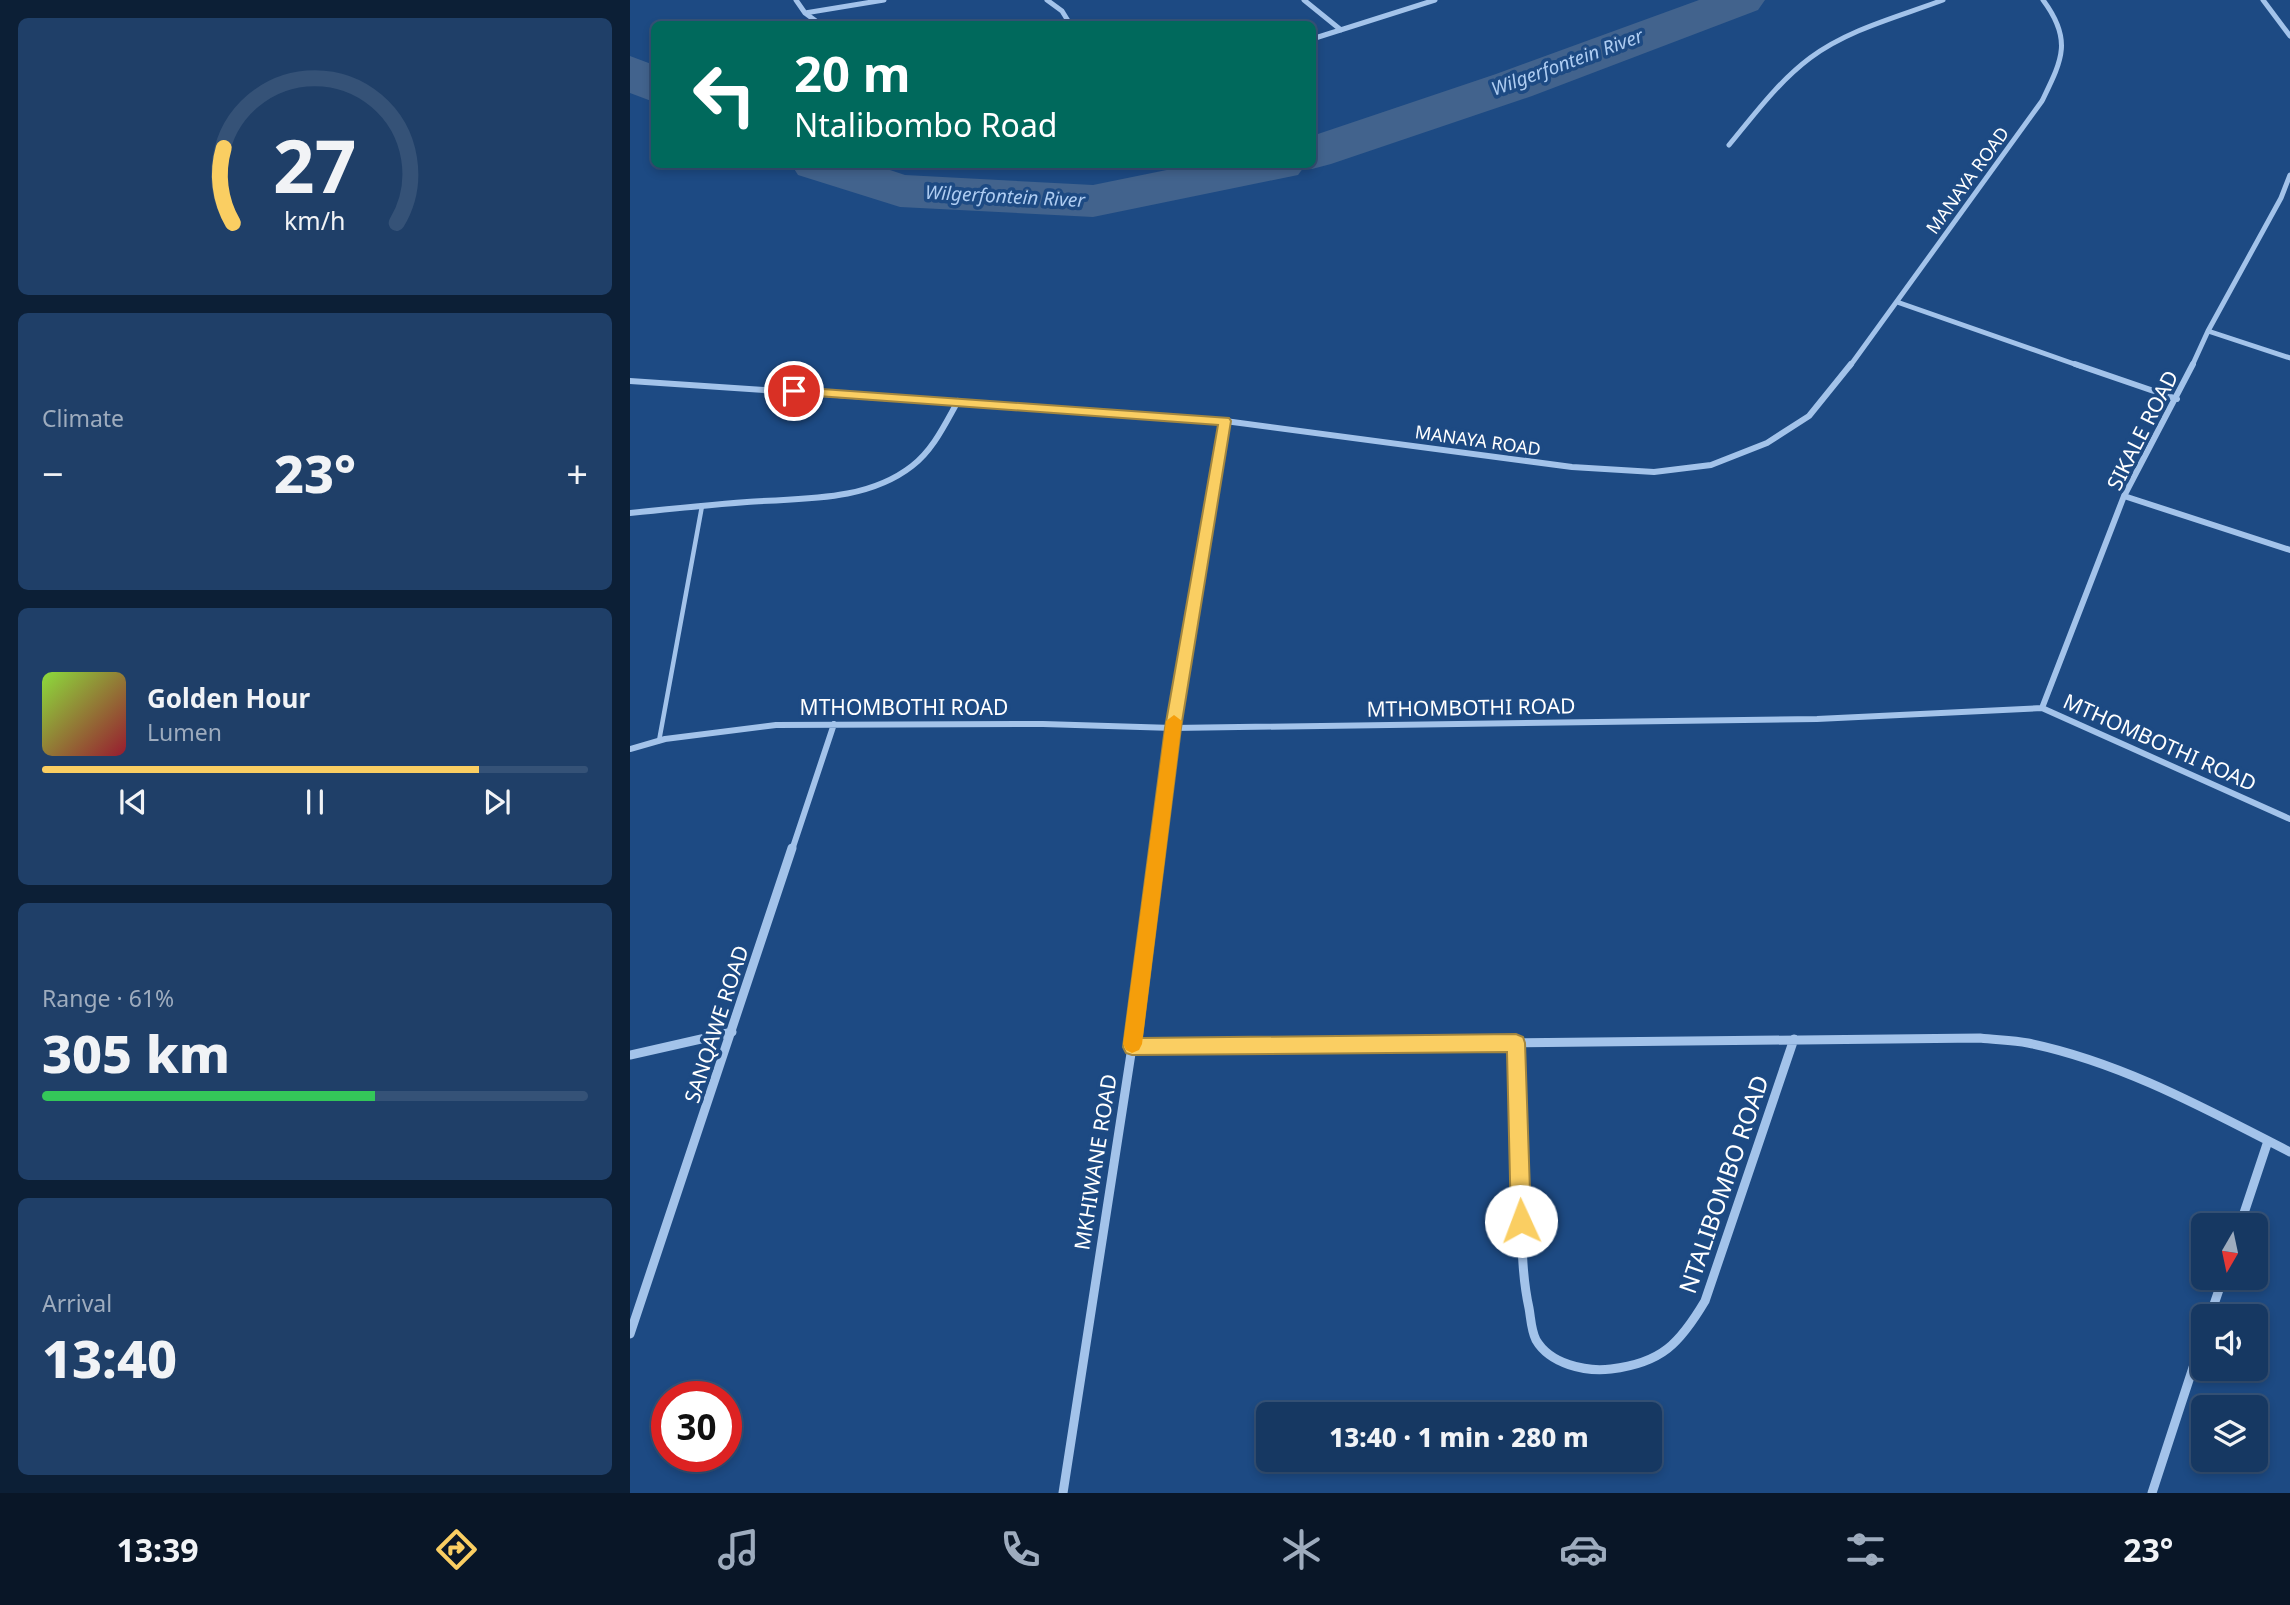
<!DOCTYPE html>
<html lang="en">
<head>
<meta charset="utf-8">
<style>
  :root { --surface:#163862; --page:#1f3f68; --text:#f1f3f6; --muted:#9eacbe; --line:#355277; --accent:#face62 }
  body { margin:0; font-family:"Noto Sans",sans-serif; background:var(--page); color:var(--text); height:100vh; display:flex; flex-direction:column; font-size:26px; white-space:nowrap }
  * { box-sizing:border-box; margin:0 }
  p { font-size:23px; color:var(--muted) }
  .icon { flex:none; width:38px; height:38px; fill:none; stroke:currentColor; stroke-width:2; stroke-linecap:round; stroke-linejoin:round }
  .map { position:relative; flex:1; overflow:hidden }
  .drawer { display:flex; flex-direction:column; gap:18px; padding:18px; background:#0c1f36; width:630px }
  .drawer>* { flex:none }
  .banner { position:absolute; left:21px; top:21px; width:665px; height:147px; border-radius:10px; box-shadow:0 4px 10px #0003,0 0 0 2px var(--line); background:#00695c; color:#fff; overflow:hidden }
  .needle { width:46px; rotate:189deg }
  .controls { position:absolute; left:1561px; top:1213px; display:grid; gap:14px }
  .controls a { display:grid; place-items:center; width:77px; height:77px; border-radius:10px; background:var(--surface); box-shadow:0 4px 10px #0003,0 0 0 2px var(--line); font-size:35px }
  .speed { position:absolute; left:21px; top:1381px; display:flex; gap:14px; font-size:35px; font-weight:700; text-align:center }
  .speed>* { display:grid; place-content:center; width:91px; height:91px; border-radius:50%; background:var(--surface); box-shadow:0 4px 10px #0003,0 0 0 2px var(--line); line-height:1 }
  .speed .limit { border:10px solid #d22; background:#fff; color:#111 }
  .pin { position:absolute; display:grid; place-items:center; width:60px; height:60px; color:#fff; margin:-30px; border:4px solid #fff; border-radius:50%; box-shadow:0 2px 7px #0007 }
  .me { position:absolute; width:77px; margin:-38px; rotate:358deg; stroke-linejoin:round; filter:drop-shadow(0 0 5px #0008) }
  .turn { display:flex; align-items:center; gap:24px; height:147px; padding:0 28px; font-size:32px }
  .turn .icon { width:91px; height:91px; stroke-width:2.5 }
  .turn b { display:block; font-size:49px; line-height:60px }
  .big { font-size:52px; font-weight:800; line-height:1.1 }
  .drawer .card { flex:1; display:flex; flex-direction:column; justify-content:center; gap:10px; min-width:0; padding:0 24px; border-radius:10px; background:var(--page) }
  .drawer .dial { align-items:center; gap:0 }
  .dial svg { height:182px; overflow:visible; fill:none; stroke:var(--line); stroke-width:7; stroke-linecap:round; text-anchor:middle }
  .dial text { fill:var(--text); stroke:none }
  .song { display:flex; align-items:center; gap:21px }
  .cover { width:84px; height:84px; border-radius:10px; background:linear-gradient(135deg,hsl(90 70% 55%),hsl(350 70% 35%)) }
  .played { height:7px; border-radius:4px; background:linear-gradient(90deg,var(--accent) 80%,var(--line) 80%) }
  .keys { display:flex; justify-content:space-around; direction:ltr }
  .heat { display:flex; justify-content:space-between; align-items:center; font-size:38px; direction:ltr }
  .charge { height:10px; border-radius:5px; background:linear-gradient(90deg,#34c759 61%,var(--line) 0) }
  .trip { position:absolute; left:626px; top:1402px; width:406px; height:70px; border-radius:10px; background:var(--surface); box-shadow:0 4px 10px #0003,0 0 0 2px var(--line); font-weight:800; line-height:70px; text-align:center }
  .menu { display:flex; height:112px; justify-content:space-around; align-items:center; background:#091627; color:var(--muted) }
  .menu .icon { width:49px; height:49px }
  .menu .active { color:var(--accent) }
  .menu b { font-size:32px; color:var(--text) }
  main { display:flex; flex:1; min-height:0 }
  .map>svg:first-child { display:block }
  .lines { fill:none; stroke-linecap:round; stroke-linejoin:round }
  .river { fill:#42638d; fill-rule:evenodd }
  .lane { stroke:#a3c3ea; stroke-width:4.5 }
  .street-far2 { stroke:#a3c3ea; stroke-width:5 }
  .street-far1 { stroke:#a3c3ea; stroke-width:6 }
  .street { stroke:#a3c3ea; stroke-width:9 }
  .route { fill:#face62; stroke:#a28640; stroke-width:2 }
  .slow { fill:#f59e0b }
  .labels { text-anchor:middle; dominant-baseline:central; stroke-width:7; stroke-linejoin:round; paint-order:stroke }
  .far-street-label { font-size:18px; fill:#fff; stroke:#1d4a83 }
  .far-water-label { font-size:19px; font-style:italic; fill:#afcdf2; stroke:#1d4a83 }
  .street-label { font-size:21px; fill:#fff; stroke:#1d4a83 }
  .near-street-label { font-size:24px; fill:#fff; stroke:#1d4a83 }
</style>
</head>
<body>
<main>
<section class="drawer">
<div class="card dial"><svg viewBox="0 0 100 80">
<path d="M14 69A42 42 0 1 1 86 69"/>
<path d="M14 69A42 42 0 0 1 10 36" stroke="#face62"/>
<text x="50" y="56" font-size="32" font-weight="700">27</text>
<text x="50" y="72" font-size="11">km/h</text>
</svg></div>
<div class="card"><p>Climate</p>
<div class="heat"><a>−</a><b class="big">23°</b><a>+</a></div>
</div>
<div class="card">
<div class="song"><i class="cover"></i><div><b>Golden Hour</b><p>Lumen</p></div></div>
<div class="played"></div>
<div class="keys"><svg class="icon" aria-label="previous" viewBox="0 0 24 24"><path d="M18 5L8 12l10 7zM5 5v14"/></svg><svg class="icon" aria-label="pause" viewBox="0 0 24 24"><path d="M8 5v14M16 5v14"/></svg><svg class="icon" aria-label="next" viewBox="0 0 24 24"><path d="M6 5l10 7-10 7zM19 5v14"/></svg></div>
</div>
<div class="card"><p>Range · 61%</p><b class="big">305 km</b><div class="charge"></div></div>
<div class="card"><p>Arrival</p><b class="big">13:40</b></div>
</section>
<div class="map">
<svg width="1660" height="1493" viewBox="0 0 1660 1493">
  <rect width="100%" height="100%" fill="#1d4a83"/>
  <g class="lines">
    <path class="river" d="M1069 0H1135L1128 10 902 96 701 164 682 169 674 167 668 175 463 217 270 207 168 175 161 164H242L275 175 463 185 566 164H682V136L866 74Z
      M0 56 24 65V102L0 93Z"/>
    <path class="lane" d="M29 741 72 506"/>
    <path class="street-far2" d="M166 0 175 13 190 24
      M417 0 432 11 440 24
      M674 0 711 30
      M1633 0 1660 36
      M175 13 254 0
      M682 39 805 0
      M1099 145C1124 115 1148 82 1180 58 1219 29 1268 17 1313 0
      M1267 302 1450 366
      M1578 331 1660 358
      M1220 366 1412 101C1432 60 1443 40 1413 0
      M1562 366 1578 331 1651 198 1660 175"/>
    <path class="street-far1" d="M1445 364 1547 399
      M0 381 595 421 942 467 1024 472 1081 465 1137 443 1179 416 1221 364
      M1494 496 1660 550
      M0 513C39 509 78 505 117 502 172 498 236 502 282 466 303 450 315 424 328 401
      M1412 708 1494 496 1563 364
      M0 749 35 739 146 725 413 724 543 728 1187 719 1412 708 1660 819
      M162 850 204 724
      M527 850 543 728 595 421"/>
    <path class="street" d="M886 1043C888 1094 889 1146 891 1197 892 1234 891 1272 899 1308 901 1319 901 1330 906 1340 920 1364 955 1372 981 1369 1032 1363 1050 1343 1075 1301L1164 1039
      M502 1047 1350 1038C1366 1040 1382 1040 1398 1043 1491 1062 1576 1109 1660 1152
      M0 1055 102 1032
      M1610 1225 1638 1141
      M1580 1316 1593 1278
      M0 1334 162 848
      M433 1493 502 1047 528 848
      M1522 1493 1573 1337"/>
  </g>
  <path class="route" d="M164 387 599 418 601 421 551 728 512 1038 886 1034 893 1037 895 1043 901 1221 898 1228 891 1231 884 1228 881 1221 877 1052 502 1055 496 1053 493 1047 535 728 588 425 160 394V388Z"/>
  <path class="slow" d="M544 715 552 721 512 1044 509 1050 502 1053 496 1050 493 1044 536 721Z"/>
  <g class="labels">
    <g class="far-street-label">
      <text transform="translate(1337 180) rotate(-54)">MANAYA ROAD</text>
      <text transform="translate(848 440) rotate(8)">MANAYA ROAD</text>
    </g>
    <g class="far-water-label">
      <text transform="translate(937 62) rotate(-20)">Wilgerfontein River</text>
      <text transform="translate(375 196) rotate(3)">Wilgerfontein River</text>
    </g>
    <g class="street-label">
      <text transform="translate(1512 430) rotate(-63)">SIKALE ROAD</text>
      <text x="274" y="707">MTHOMBOTHI ROAD</text>
      <text transform="translate(841 707) rotate(-1)">MTHOMBOTHI ROAD</text>
      <text transform="translate(1530 742) rotate(24)">MTHOMBOTHI ROAD</text>
      <text transform="translate(86 1024) rotate(-72)">SANQAWE ROAD</text>
      <text transform="translate(465 1162) rotate(-81)">MKHIWANE ROAD</text>
    </g>
    <g class="near-street-label">
      <text transform="translate(1093 1184) rotate(-71)">NTALIBOMBO ROAD</text>
    </g>
  </g>
</svg>
<div class="controls">
<a><svg class="needle" viewBox="-14 -14 28 28"><path d="M0-13l5 13h-10z" fill="#e53935"/><path d="M0 13l5-13h-10z" fill="#9eacbe"/></svg></a>
<a><svg class="icon" aria-label="sound" viewBox="0 0 24 24"><path d="M4 9h4l5-4v14l-5-4H4zM17 9q2 3 0 6"/></svg></a>
<a><svg class="icon" aria-label="layers" viewBox="0 0 24 24"><path d="M12 4l9 5-9 5-9-5zM3 14l9 5 9-5"/></svg></a>
</div>
<div class="speed"><div class="limit">30</div></div>
<div class="pin" style="left:164px;top:391px;background:#d93025"><svg class="icon" aria-label="arrive" viewBox="0 0 24 24"><path d="M6 21V4h12l-3 4 3 4H6"/></svg></div>
<svg class="me" style="left:891px;top:1221px" viewBox="-20 -20 40 40"><circle r="19" fill="#fff"/><path d="M0-13L10 11 0 6-10 11z" fill="#face62"/></svg>
<div class="trip">13:40 · 1 min · 280 m</div>
<div class="banner">
<div class="turn"><svg class="icon" aria-label="left" viewBox="0 0 24 24"><path d="M17 20v-9H6M10 6l-5 5 5 5"/></svg><div><b>20 m</b>Ntalibombo Road</div></div>
</div>
</div>
</main>
<nav class="menu">
<b>13:39</b>
<svg class="icon active" aria-label="directions" viewBox="0 0 24 24"><path d="M12 3l9 9-9 9-9-9zM9 14v-3h6M13 9l2 2-2 2"/></svg>
<svg class="icon" aria-label="music" viewBox="0 0 24 24"><path d="M9 18V5l10-2v13"/><circle cx="6" cy="18" r="3"/><circle cx="16" cy="16" r="3"/></svg>
<svg class="icon" aria-label="phone" viewBox="0 0 24 24"><path d="M5 4h4l2 5-3 2q2 4 5 5l2-3 5 2v4C11 20 4 13 5 4z"/></svg>
<svg class="icon" aria-label="climate" viewBox="0 0 24 24"><path d="M12 3v18M4 7l16 10M4 17L20 7"/></svg>
<svg class="icon" aria-label="car" viewBox="0 0 24 24"><path d="M5 17H2v-5l4-1 3-4h7l3 4 3 1v5h-3M9 17h6M6 11h13"/><circle cx="7" cy="17" r="2"/><circle cx="17" cy="17" r="2"/></svg>
<svg class="icon" aria-label="filters" viewBox="0 0 24 24"><path d="M4 7h16M4 17h16"/><circle cx="9" cy="7" r="2"/><circle cx="15" cy="17" r="2"/></svg>
<b>23°</b>
</nav>
</body>
</html>
